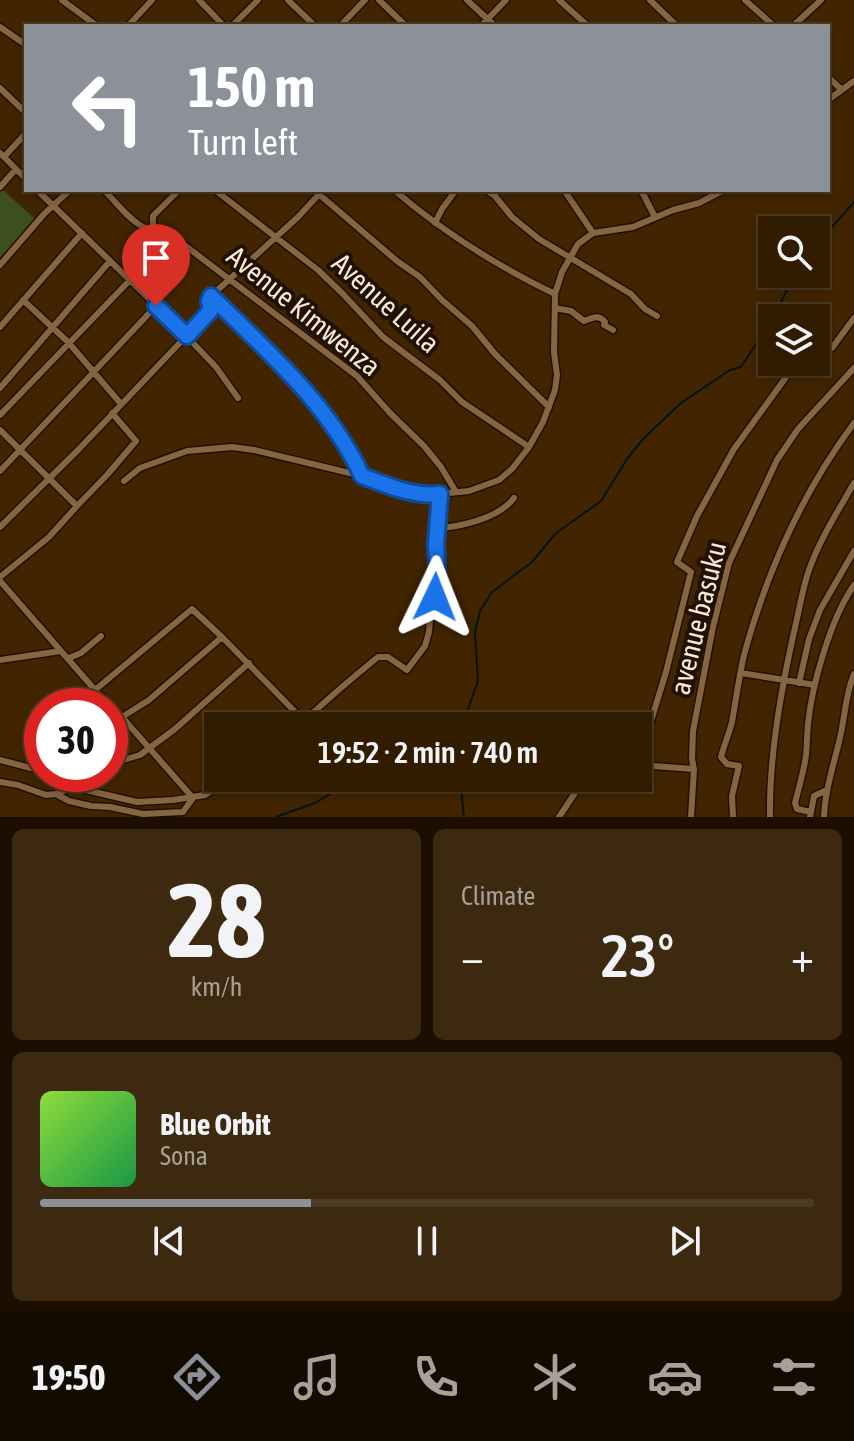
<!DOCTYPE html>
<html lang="en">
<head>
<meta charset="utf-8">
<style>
  :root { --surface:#321c00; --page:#3d290f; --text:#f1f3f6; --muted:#a8a199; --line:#4d3a22; --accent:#8c9099 }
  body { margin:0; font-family:"Asap Condensed",sans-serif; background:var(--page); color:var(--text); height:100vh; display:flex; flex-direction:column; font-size:30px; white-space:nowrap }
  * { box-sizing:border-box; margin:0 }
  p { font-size:26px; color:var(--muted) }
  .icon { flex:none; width:44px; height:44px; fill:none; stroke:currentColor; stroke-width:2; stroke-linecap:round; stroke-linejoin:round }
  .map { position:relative; height:817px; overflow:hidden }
  .sheet { display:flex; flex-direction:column; gap:12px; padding:12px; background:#1c0f00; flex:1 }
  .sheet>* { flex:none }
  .banner { position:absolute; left:24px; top:24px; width:806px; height:168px; border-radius:0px; box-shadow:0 4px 12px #0003,0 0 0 2px var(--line); background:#8c9099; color:#fff; overflow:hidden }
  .controls { position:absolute; left:758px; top:216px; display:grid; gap:16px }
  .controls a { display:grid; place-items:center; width:72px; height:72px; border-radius:0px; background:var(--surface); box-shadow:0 4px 12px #0003,0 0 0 2px var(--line); font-size:40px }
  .speed { position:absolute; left:24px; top:688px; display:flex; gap:16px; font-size:40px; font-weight:700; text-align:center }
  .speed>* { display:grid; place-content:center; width:104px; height:104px; border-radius:50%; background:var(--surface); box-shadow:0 4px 12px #0003,0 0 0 2px var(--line); line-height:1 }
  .speed .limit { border:12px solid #d22; background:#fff; color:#111 }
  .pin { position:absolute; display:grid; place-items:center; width:68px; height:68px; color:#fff; margin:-82px -34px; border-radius:50% 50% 50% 0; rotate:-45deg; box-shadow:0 0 8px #0007 }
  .pin .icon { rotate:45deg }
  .me { position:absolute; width:88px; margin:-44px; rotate:2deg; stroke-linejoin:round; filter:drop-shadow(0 0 6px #0008) }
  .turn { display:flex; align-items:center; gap:28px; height:168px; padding:0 32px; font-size:36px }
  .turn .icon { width:104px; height:104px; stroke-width:2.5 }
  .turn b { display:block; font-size:56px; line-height:68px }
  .big { font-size:60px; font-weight:600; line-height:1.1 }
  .sheet .card { flex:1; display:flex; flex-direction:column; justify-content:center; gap:12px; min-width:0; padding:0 28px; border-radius:12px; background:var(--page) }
  .sheet .dial { align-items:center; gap:0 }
  .dial b { font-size:104px; line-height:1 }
  .song { display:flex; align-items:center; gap:24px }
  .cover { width:96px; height:96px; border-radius:12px; background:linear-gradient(135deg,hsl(90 70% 55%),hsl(140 70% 35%)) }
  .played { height:8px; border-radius:4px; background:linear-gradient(90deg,var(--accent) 35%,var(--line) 35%) }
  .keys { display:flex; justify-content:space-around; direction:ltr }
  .heat { display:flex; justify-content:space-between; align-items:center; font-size:44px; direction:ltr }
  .sheet .tiles { flex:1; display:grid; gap:12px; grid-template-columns:1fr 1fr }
  .card:last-child { grid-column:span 2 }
  .trip { position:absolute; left:204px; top:712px; width:448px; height:80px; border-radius:0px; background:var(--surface); box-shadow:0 4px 12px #0003,0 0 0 2px var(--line); font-weight:600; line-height:80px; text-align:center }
  .tabs { display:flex; height:128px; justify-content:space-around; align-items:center; background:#140b00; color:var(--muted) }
  .tabs .icon { width:56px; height:56px }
  .tabs .active { color:var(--accent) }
  .tabs b { font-size:36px; color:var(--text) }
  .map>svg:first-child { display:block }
  .green { fill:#3b4f1f }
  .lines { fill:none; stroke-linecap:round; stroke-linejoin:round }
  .stream { stroke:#031413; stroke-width:2 }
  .minor-casing { stroke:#211101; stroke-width:9 }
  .minor { stroke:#866541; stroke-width:6 }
  .route-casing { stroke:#114b97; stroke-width:20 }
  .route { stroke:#1a73e8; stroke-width:14 }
  .labels { text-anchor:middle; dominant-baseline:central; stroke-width:8; stroke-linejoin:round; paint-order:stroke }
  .street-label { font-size:28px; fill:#fce9d5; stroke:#1f1204 }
</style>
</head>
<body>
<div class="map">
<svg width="854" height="817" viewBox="0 0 854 817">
  <rect width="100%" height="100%" fill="#422500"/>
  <path class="green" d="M1 188 35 219 0 258V189Z"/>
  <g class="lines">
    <path class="stream" d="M816 245 854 202
      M773 318 795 274
      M462 726 478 681 475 632 480 611 492 592 532 562 555 534 601 501 627 459 644 438 681 403 730 370 741 367 772 320
      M460 778 464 817
      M276 817 315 803 335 791 348 787 397 778"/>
    <defs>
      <path id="minor" d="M62 0 97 26
        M199 0 224 26
        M288 0 315 26
        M379 0 406 26
        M467 0 495 26
        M559 0 588 26
        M650 0 677 26
        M745 0 774 26
        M128 26 152 0
        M232 26 258 0
        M340 26 365 0
        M481 26 506 0
        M793 26 821 0
        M0 27 26 45
        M828 77 841 89
        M0 88 26 113
        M828 100 854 81
        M0 153 26 179
        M4 157 26 133
        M0 187 16 169
        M37 190 169 318 216 367 238 398
        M104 190C116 202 128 219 143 227 153 232 165 233 175 238L357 376 390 413 424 446 441 467 456 492
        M215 190 318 270 343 294 383 337 440 380 462 402 529 447
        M314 190 397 261 420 277 442 300 472 326 495 354 549 407
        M394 190C443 232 497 266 555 294
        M486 190 495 196 512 217 539 239 631 294 645 309 657 316
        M564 190 593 233
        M641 190 655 217
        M435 223 442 209 456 190
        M0 265 44 214 70 190
        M211 296C267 351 328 403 362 476
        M23 300 68 342 121 404
        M555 308 571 311 584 321C592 318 599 314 605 322L604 325 613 330
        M0 327 82 233
        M816 355 832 348 854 318
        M0 388 110 261
        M0 415 130 280 160 246 162 237 153 225V216L179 190
        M0 430 77 506 107 475 136 441 112 413
        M0 471 156 306
        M124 481 140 468 187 451 232 447 254 450 362 476 392 487 428 495 469 491 499 480 512 469 529 447 543 422 555 390 557 375 554 352 555 294 562 272 578 244 593 233 633 227 673 210 699 203 724 190
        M0 527 79 449 211 310 209 301 211 296 298 217 323 190
        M437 528C461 527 499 518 514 498
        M0 577 49 537 77 506
        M0 581 61 651
        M69 658 81 653 101 636
        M0 660 61 651 95 690 192 609 222 637
        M741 673 815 685
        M799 683 809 639 820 610 854 551
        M95 690 122 717 193 798
        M122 717 149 700 222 637 304 721
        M299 726C324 702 352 678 378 657H388L407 670 425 646 429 632 431 606 436 595 437 567 436 544 440 494
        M638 759 653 766 694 769
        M0 760 42 771
        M639 760 666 672 691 572 677 562 697 516 734 449 797 362
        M110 764 140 755 175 729 249 663
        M0 782 18 785 46 795 56 794 69 801 91 806 110 807 143 814 183 812 193 798
        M56 794 73 787 137 802 173 800 205 795 231 778
        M811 812 797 809 795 803C799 787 804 771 806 755 807 745 807 735 808 724 812 684 831 618 854 585
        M559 817 575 793
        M691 817 694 769 692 759 693 731 713 627 729 563 777 460 798 429 854 368
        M733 817 732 796 739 766 727 764 721 757C724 745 729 734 732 722 736 700 739 677 744 655 767 571 802 493 854 423
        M770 817C769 754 782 685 796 623 800 606 803 587 809 570 820 539 838 511 854 483
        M810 817 814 796 827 790
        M824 817C825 791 833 767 839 742 845 719 845 695 854 674"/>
    </defs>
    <use href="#minor" class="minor-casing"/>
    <use href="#minor" class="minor"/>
  </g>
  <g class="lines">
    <defs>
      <path id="route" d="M156 306 187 336 211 310 209 301 211 296C267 351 328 403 362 476 387 485 413 497 440 494L436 544 437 567 435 597"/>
    </defs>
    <use href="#route" class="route-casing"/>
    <use href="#route" class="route"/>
  </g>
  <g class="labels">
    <g class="street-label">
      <text transform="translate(386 303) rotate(42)">Avenue Luila</text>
      <text transform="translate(304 311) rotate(39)">Avenue Kimwenza</text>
      <text transform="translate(698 618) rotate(-76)">avenue basuku</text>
    </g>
  </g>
</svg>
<div class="controls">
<a><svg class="icon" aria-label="search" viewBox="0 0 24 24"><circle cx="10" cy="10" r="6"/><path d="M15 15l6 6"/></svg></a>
<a><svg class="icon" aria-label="layers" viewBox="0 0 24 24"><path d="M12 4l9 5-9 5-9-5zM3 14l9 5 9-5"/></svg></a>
</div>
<div class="speed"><div class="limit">30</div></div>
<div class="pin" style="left:156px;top:306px;background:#d93025"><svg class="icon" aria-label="arrive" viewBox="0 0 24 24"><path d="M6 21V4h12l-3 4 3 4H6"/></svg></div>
<svg class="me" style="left:435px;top:597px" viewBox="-20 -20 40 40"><path d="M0-17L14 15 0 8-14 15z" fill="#1a73e8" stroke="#fff" stroke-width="4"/></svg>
<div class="trip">19:52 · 2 min · 740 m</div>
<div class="banner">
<div class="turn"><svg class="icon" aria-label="left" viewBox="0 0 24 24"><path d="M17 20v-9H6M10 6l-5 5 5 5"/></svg><div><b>150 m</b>Turn left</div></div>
</div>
</div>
<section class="sheet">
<div class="tiles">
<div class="card dial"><b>28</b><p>km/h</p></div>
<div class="card"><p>Climate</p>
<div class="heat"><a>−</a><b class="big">23°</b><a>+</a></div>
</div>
<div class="card">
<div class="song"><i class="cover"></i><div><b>Blue Orbit</b><p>Sona</p></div></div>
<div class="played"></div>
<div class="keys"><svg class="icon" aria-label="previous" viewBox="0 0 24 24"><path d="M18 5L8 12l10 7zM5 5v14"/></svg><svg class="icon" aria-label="pause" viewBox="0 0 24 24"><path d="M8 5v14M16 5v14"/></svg><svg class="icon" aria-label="next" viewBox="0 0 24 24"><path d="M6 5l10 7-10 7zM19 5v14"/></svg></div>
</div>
</div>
</section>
<nav class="tabs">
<b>19:50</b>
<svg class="icon active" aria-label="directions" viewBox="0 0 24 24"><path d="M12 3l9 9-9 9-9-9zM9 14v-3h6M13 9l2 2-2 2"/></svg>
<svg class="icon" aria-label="music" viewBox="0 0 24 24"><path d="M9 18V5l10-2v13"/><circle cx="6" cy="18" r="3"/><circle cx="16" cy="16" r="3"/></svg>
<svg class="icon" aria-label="phone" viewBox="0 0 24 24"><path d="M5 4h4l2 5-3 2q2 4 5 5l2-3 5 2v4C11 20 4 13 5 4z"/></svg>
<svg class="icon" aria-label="climate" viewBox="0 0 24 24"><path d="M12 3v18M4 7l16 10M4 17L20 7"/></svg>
<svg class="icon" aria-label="car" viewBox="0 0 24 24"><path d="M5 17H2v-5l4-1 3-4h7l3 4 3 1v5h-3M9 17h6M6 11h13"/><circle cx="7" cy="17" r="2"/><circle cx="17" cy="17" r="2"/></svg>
<svg class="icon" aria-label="filters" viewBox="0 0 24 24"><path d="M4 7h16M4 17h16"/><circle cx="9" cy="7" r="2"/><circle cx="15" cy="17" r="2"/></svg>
</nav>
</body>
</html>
